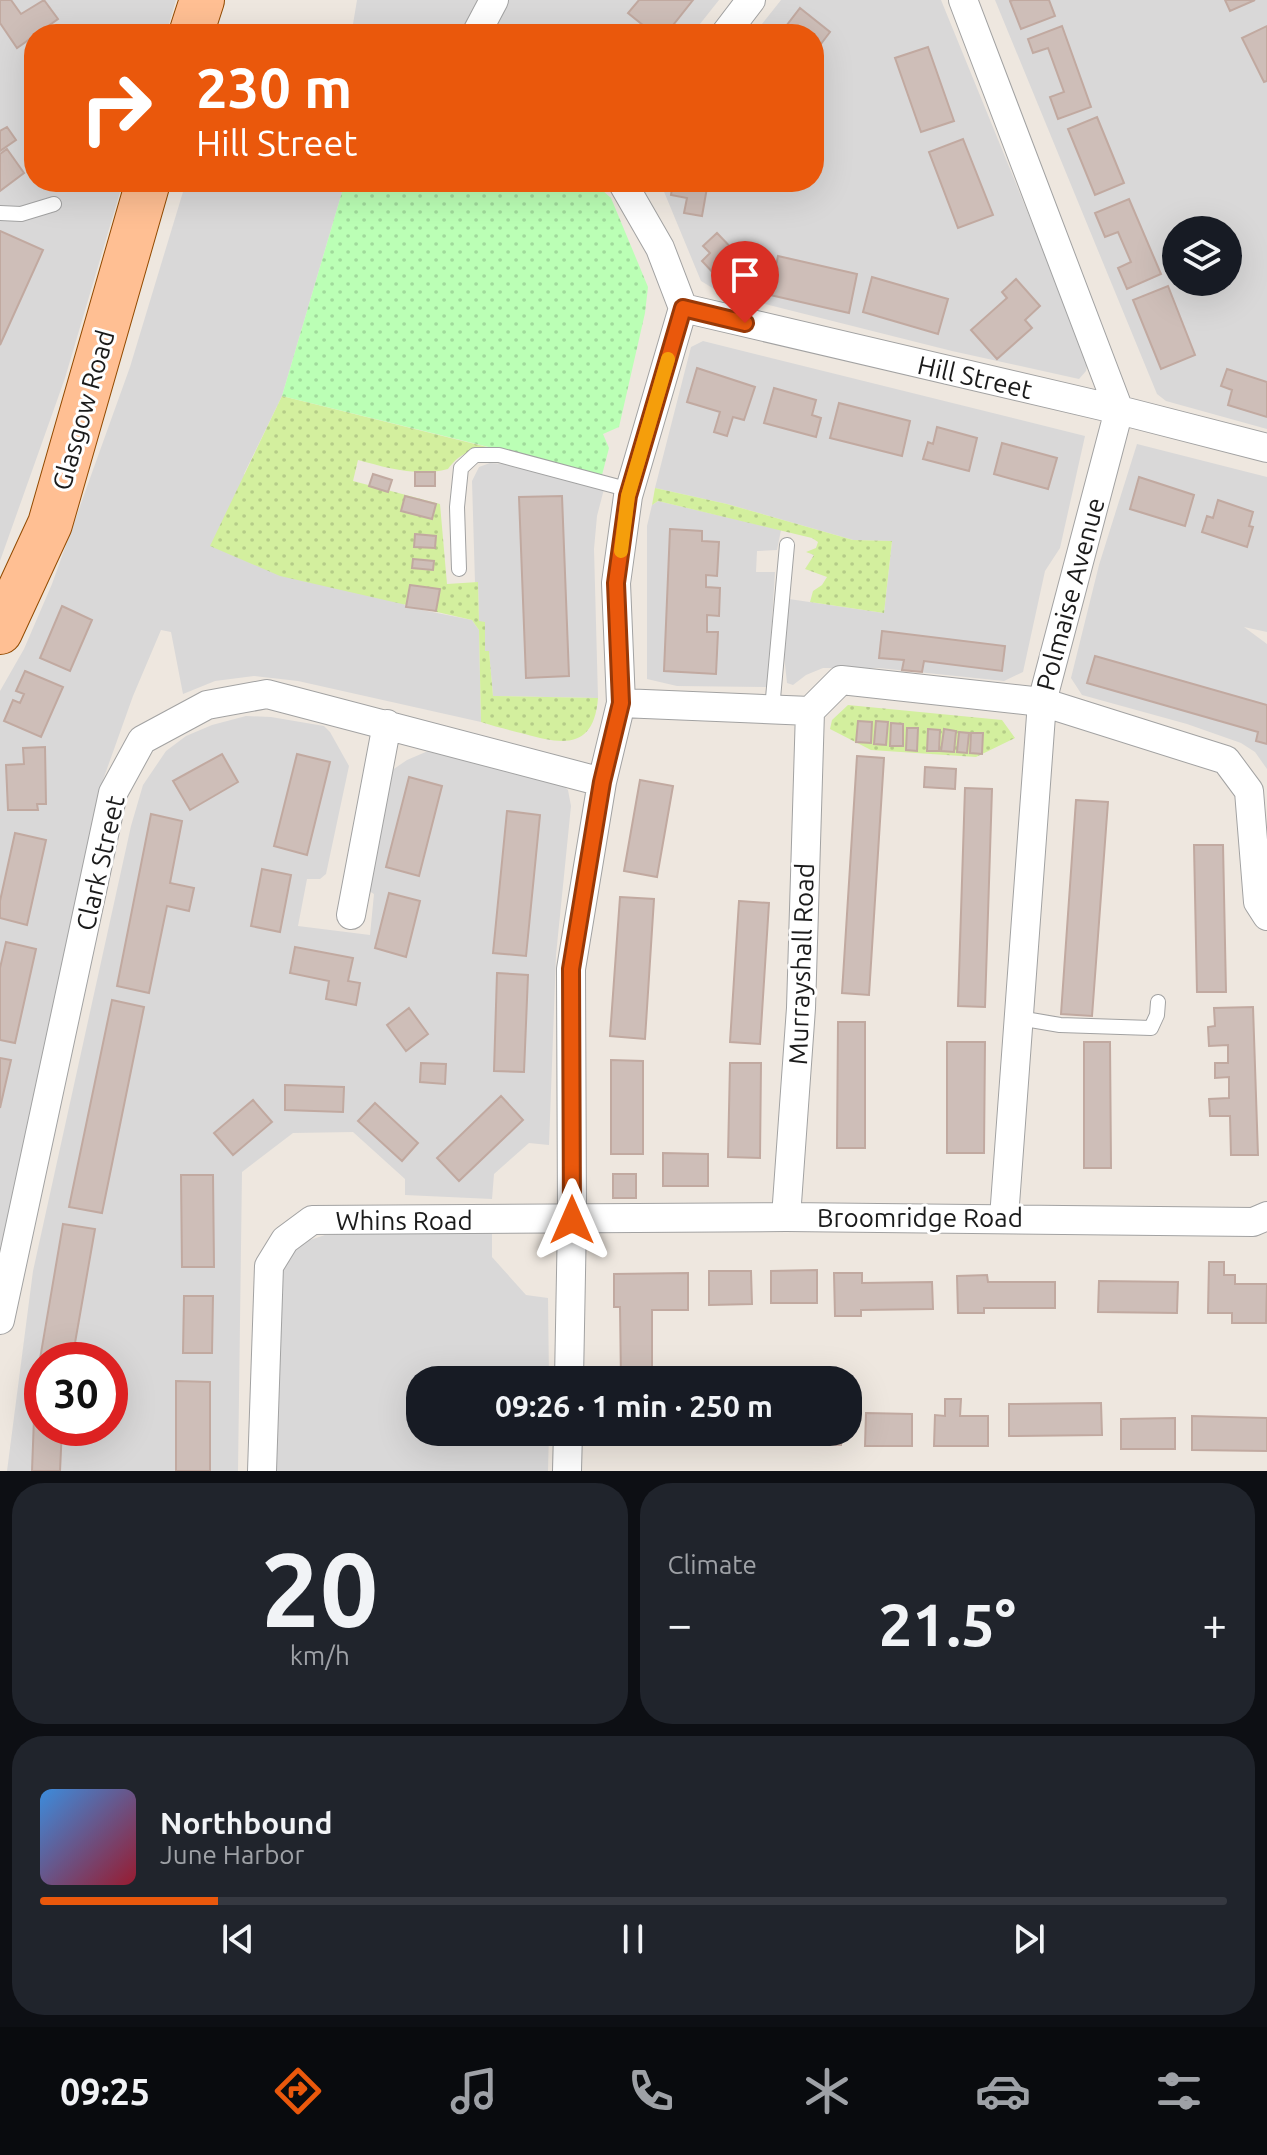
<!DOCTYPE html>
<html lang="en">
<head>
<meta charset="utf-8">
<style>
  :root { --surface:#171b24; --page:#20242c; --text:#f1f3f6; --muted:#9ea1a6; --line:#363941; --accent:#ea580c }
  body { margin:0; font-family:Ubuntu,sans-serif; background:var(--page); color:var(--text); height:100vh; display:flex; flex-direction:column; font-size:30px; white-space:nowrap }
  * { box-sizing:border-box; margin:0 }
  p { font-size:26px; color:var(--muted) }
  .icon { flex:none; width:44px; height:44px; fill:none; stroke:currentColor; stroke-width:2; stroke-linecap:round; stroke-linejoin:round }
  .map { position:relative; height:1471px; overflow:hidden }
  .sheet { display:flex; flex-direction:column; gap:12px; padding:12px; background:#0d0f14; flex:1 }
  .sheet>* { flex:none }
  .guide { position:absolute; left:24px; top:24px; width:800px; height:168px; border-radius:32px; box-shadow:0 8px 32px #0002; background:#ea580c; color:#fff; overflow:hidden }
  .fabs { position:absolute; left:1162px; top:216px; display:grid; gap:16px }
  .fabs a { display:grid; place-items:center; width:80px; height:80px; border-radius:50%; background:var(--surface); box-shadow:0 8px 32px #0002; font-size:40px }
  .speed { position:absolute; left:24px; top:1342px; display:flex; gap:16px; font-size:40px; font-weight:700; text-align:center }
  .speed>* { display:grid; place-content:center; width:104px; height:104px; border-radius:50%; background:var(--surface); box-shadow:0 8px 32px #0002; line-height:1 }
  .speed .limit { border:12px solid #d22; background:#fff; color:#111 }
  .pin { position:absolute; display:grid; place-items:center; width:68px; height:68px; color:#fff; margin:-82px -34px; border-radius:50% 50% 50% 0; rotate:-45deg; box-shadow:0 0 8px #0007 }
  .pin .icon { rotate:45deg }
  .me { position:absolute; width:88px; margin:-44px; rotate:0deg; stroke-linejoin:round; filter:drop-shadow(0 0 6px #0008) }
  .turn { display:flex; align-items:center; gap:28px; height:168px; padding:0 40px; font-size:36px }
  .turn .icon { width:104px; height:104px; stroke-width:2.5 }
  .turn b { display:block; font-size:56px; line-height:68px }
  .big { font-size:60px; font-weight:600; line-height:1.1 }
  .sheet .tile { flex:1; display:flex; flex-direction:column; justify-content:center; gap:12px; min-width:0; padding:0 28px; border-radius:32px; background:var(--page) }
  .sheet .dial { align-items:center; gap:0 }
  .dial b { font-size:104px; line-height:1 }
  .song { display:flex; align-items:center; gap:24px }
  .cover { width:96px; height:96px; border-radius:12px; background:linear-gradient(135deg,hsl(210 70% 55%),hsl(350 70% 35%)) }
  .played { height:8px; border-radius:4px; background:linear-gradient(90deg,var(--accent) 15%,var(--line) 15%) }
  .keys { display:flex; justify-content:space-around; direction:ltr }
  .heat { display:flex; justify-content:space-between; align-items:center; font-size:44px; direction:ltr }
  .sheet .tiles { flex:1; display:grid; gap:12px; grid-template-columns:1fr 1fr }
  .tile:last-child { grid-column:span 2 }
  .trip { position:absolute; left:406px; top:1366px; width:456px; height:80px; border-radius:32px; background:var(--surface); box-shadow:0 8px 32px #0002; font-weight:600; line-height:80px; text-align:center }
  .tab-bar { display:flex; height:128px; justify-content:space-around; align-items:center; background:#090b0e; color:var(--muted) }
  .tab-bar .icon { width:56px; height:56px }
  .tab-bar .on { color:var(--accent) }
  .tab-bar b { font-size:36px; color:var(--text) }
  .map>svg:first-child { display:block }
  .residential { fill:#d9d8d8; fill-rule:evenodd }
  .grass { fill:url(#grass-dots) }
  .park { fill:url(#park-dots) }
  .building { fill:#cebeb8; stroke:#c1a9a0; stroke-width:2 }
  .lines { fill:none; stroke-linecap:round; stroke-linejoin:round }
  .lane-casing { stroke:#a2a2a2; stroke-width:16 }
  .street-casing { stroke:#a2a2a2; stroke-width:30 }
  .primary-casing { stroke:#924a00; stroke-width:46 }
  .lane { stroke:#fff; stroke-width:14 }
  .street { stroke:#fff; stroke-width:28 }
  .primary { stroke:#ffbf93; stroke-width:44 }
  .route-casing { stroke:#983908; stroke-width:20 }
  .route { stroke:#ea580c; stroke-width:14 }
  .slow { stroke:#f59e0b; stroke-width:14 }
  .labels { text-anchor:middle; dominant-baseline:central; stroke-width:6; stroke-linejoin:round; paint-order:stroke }
  .street-label { font-size:26px; fill:#1b1b1b; stroke:#fff }
</style>
</head>
<body>
<div class="map">
<svg width="1267" height="1471" viewBox="0 0 1267 1471">
  <defs>
    <pattern id="grass-dots" width="8" height="8" patternUnits="userSpaceOnUse" patternTransform="scale(2)"><rect width="8" height="8" fill="#d3ef9e"/><path d="M2 2h.1M6 6h.1" fill="none" stroke="#b5cc88" stroke-width="1.8" stroke-linecap="round"/></pattern>
    <pattern id="park-dots" width="8" height="8" patternUnits="userSpaceOnUse" patternTransform="scale(2)"><rect width="8" height="8" fill="#bbffb5"/><path d="M2 2h.1M6 6h.1" fill="none" stroke="#a0da9b" stroke-width="1.8" stroke-linecap="round"/></pattern>
  </defs>
  <rect width="100%" height="100%" fill="#eee7df"/>
  <path class="residential" d="M0 0H176L166 34H34V182H123L65 378 0 561Z
    M357 0H719L692 34H502V30L353 24Z
    M781 0H941L1088 360 1086 371 1079 379 952 351 721 293 701 281 660 182H814V34H754Z
    M995 0H1267V429L1166 401 1157 394ZM1176 230H1228V282H1176Z
    M186 182H345L282 396 244 474 407 607 472 620 479 630 481 722 298 681 254 676 215 681 183 694 171 632 161 630 133 696 103 780 0 1251V691L24 649 52 584 130 367Z
    M703 341 1085 436 1060 548 1045 571 1023 672 1004 681 879 668H823L806 675 793 685 787 683 784 655 789 599 884 613 892 541 853 540 727 504 655 488 691 347Z
    M1137 444 1267 477V632L1244 627 1267 644V769L1255 752 1241 743 1187 724 1082 695 1071 678 1099 565Z
    M490 463 518 465 604 489 597 516 594 549 598 698 493 696 489 652 485 651V622H479L478 582H475L472 481 479 467Z
    M658 501 781 530 777 550 757 551 756 572H775L768 687 677 686 647 679V526L652 505Z
    M246 716 271 717 324 726 330 732 349 766 326 874 320 879H307L298 926 370 935 374 894 364 888 385 775 407 760 428 751 557 780 568 790 571 806 556 955 549 1145 529 1143 494 1174 492 1199 405 1195V1179L353 1132 293 1133 242 1172 238 1471H7L33 1271 131 826 143 785 166 751 186 736 212 725ZM42 1360H110V1428H42Z
    M355 1232 492 1233V1257L526 1295 548 1298 549 1380H420V1432H549L548 1471H274L282 1268 291 1254 307 1241 325 1235Z"/>
  <path class="grass" d="M282 396 487 447C469 451 459 454 448 469 417 477 388 468 358 460L353 481 440 504 447 584 478 582 479 621 485 622V651H489L493 696 598 698C594 749 564 745 525 734 510 730 496 727 481 722L479 630 472 620 280 576 210 546Z
    M655 488 727 504 853 540 892 541 884 613 810 602 813 591 822 585 827 577 805 569 814 555 806 552 816 548 818 542 812 538 658 501 652 505Z
    M848 705 1002 720 1015 738 976 757 871 750 830 729 832 720Z"/>
  <path class="park" d="M345 182H593L611 198 648 287 645 313 619 427 603 434 609 448 602 475 282 396Z"/>
  <path class="building" d="M0 0H11L21 14 44 0 58 19 17 48 0 23Z
    M639 0H693L666 34H654L628 13Z
    M1013 0H1049L1055 16 1021 29 1010 1Z
    M1225 0H1255L1230 11Z
    M800 8 830 32 814 53V34H780Z
    M617 26 628 34H611Z
    M1062 26 1091 107 1058 119 1050 97 1064 92 1048 48 1033 53 1028 39Z
    M1267 26V81L1264 82 1242 38Z
    M928 47 954 121 921 132 895 58Z
    M1097 117 1124 183 1095 195 1068 129Z
    M7 127 16 140 0 151V131Z
    M963 139 993 215 958 228 929 152Z
    M7 149 24 173 0 191V154Z
    M673 182H708L702 216 684 213 687 198 671 195Z
    M1129 199 1161 274 1127 289 1118 268 1131 262 1118 232 1105 237 1095 213Z
    M0 231 43 250 0 345Z
    M717 233 761 279 750 290 742 283 732 293 702 261 710 253 703 246Z
    M778 256 857 274 849 313 770 295Z
    M872 277 948 299 938 334 863 312Z
    M1016 279 1040 306 1025 320 1032 328 997 359 971 330 1007 298 1002 292Z
    M1168 286 1195 355 1161 369 1133 300Z
    M697 368 755 387 744 420 733 417 727 436 714 432 720 412 687 402Z
    M1227 369 1267 382V417L1228 405 1232 390 1221 386Z
    M774 388 816 400 812 415 821 418 816 437 764 423Z
    M839 403 910 421 902 456 830 438Z
    M937 427 977 438 969 471 923 459 928 442 933 444Z
    M1002 443 1057 458 1048 489 994 474Z
    M415 472H435V486H415Z
    M373 474 392 480 388 492 369 486Z
    M1139 477 1194 495 1185 526 1130 509Z
    M405 496 436 504 432 519 401 511Z
    M562 496 569 676 526 678 519 497Z
    M1218 500 1253 512 1249 526 1253 527 1247 547 1202 532 1207 516 1213 518Z
    M670 529 702 531V541L719 542 717 576 706 575V587L720 588 719 616 707 615V632H718L716 674 664 671Z
    M415 534 436 536 435 548 414 547Z
    M413 559 434 561 433 570 412 568Z
    M410 585 440 589 436 611 406 607Z
    M62 606 92 620 70 671 40 658Z
    M882 631 1005 646 1002 671 924 661 922 672 902 670 904 660 879 658Z
    M1095 656 1267 705V744L1256 741 1258 732 1087 683Z
    M25 671 63 687 41 737 4 721 13 700 20 703 24 694 16 691Z
    M858 721 872 722 871 743 856 742Z
    M876 721 888 722 886 745 874 744Z
    M891 723 903 724V746H890Z
    M907 728H918L917 751 906 750Z
    M928 729 940 730 939 751H927Z
    M944 729 956 731 954 752 941 751Z
    M959 732 969 733 967 753 957 752Z
    M971 733H983L982 754 970 753Z
    M45 747 46 804H37L38 810H8L6 765 24 764 23 748Z
    M222 754 238 782 190 810 173 781Z
    M297 754 330 762 307 855 274 846Z
    M857 756 884 758 869 995 842 993Z
    M925 767 956 769 955 789 924 787Z
    M409 777 442 786 419 876 386 867Z
    M640 780 673 786 657 877 624 871Z
    M965 788 992 789 985 1007 958 1006Z
    M1076 800 1108 802 1092 1016 1061 1014Z
    M507 811 540 815 526 956 493 953Z
    M151 814 182 821 170 883 194 888 189 911 167 906 149 993 117 986Z
    M15 833 46 840 27 925 0 918V901Z
    M1194 845H1223L1226 992H1197Z
    M262 869 291 875 280 932 251 926Z
    M389 893 420 901 406 957 375 948Z
    M620 897 654 899 645 1039 610 1036Z
    M739 901 769 903 760 1044 730 1042Z
    M6 942 36 949 15 1043 0 1040V968Z
    M295 947 353 958 348 981 360 983 356 1005 326 999 329 981 290 973Z
    M497 973 528 975 524 1072 494 1071Z
    M112 1000 144 1007 102 1213 69 1207Z
    M1253 1007 1258 1155H1231L1230 1116H1210L1209 1099 1229 1098V1077L1215 1078V1063H1228V1045L1209 1046 1208 1027 1215 1026 1214 1008Z
    M409 1008 428 1034 406 1051 387 1025Z
    M838 1022H865V1148H837Z
    M947 1042H985L984 1153H947Z
    M1084 1042H1110L1111 1168H1084Z
    M0 1058 11 1060 0 1108Z
    M611 1060 643 1061V1154H611Z
    M421 1063 446 1064 445 1084 420 1082Z
    M730 1063H761L760 1158 728 1157Z
    M285 1085 344 1087 343 1112 285 1110Z
    M501 1096 523 1120 459 1181 437 1158Z
    M253 1100 272 1122 233 1155 214 1133Z
    M375 1103 418 1143 402 1161 358 1121Z
    M663 1153 708 1154V1186H663Z
    M613 1174H636V1198H613Z
    M181 1175H213L214 1267H182Z
    M63 1224 95 1229 72 1360H42V1401L33 1400Z
    M1209 1262H1224V1275H1235V1284H1267L1266 1323H1232V1313H1208Z
    M817 1270V1303H771V1271Z
    M709 1271H751L752 1304 709 1305Z
    M688 1273V1310H652V1380H621L620 1307H614V1274Z
    M834 1273H862V1283L932 1282 933 1309 861 1310V1316H835Z
    M987 1275 988 1282H1055V1308H984V1313H958L957 1276Z
    M1099 1281 1178 1282 1177 1313 1098 1312Z
    M184 1296H213L212 1353H183Z
    M176 1381 210 1382V1471H176Z
    M945 1399H961L960 1416H988V1446H934L935 1415 945 1416Z
    M1101 1403 1102 1435 1009 1436V1404Z
    M866 1413 912 1414V1446H865Z
    M1192 1416 1267 1418V1451L1192 1450Z
    M34 1418H42V1428H62L60 1471H32Z
    M1175 1418V1449H1121V1419Z
    M615 1432H690V1434L615 1435Z
    M719 1432H763V1445L719 1444Z
    M789 1432H841V1445L789 1444Z"/>
  <g class="lines">
    <defs>
      <path id="lane" d="M0 213 21 214 54 204
        M459 569 457 507 461 468 475 455H499L630 490
        M772 709 787 545
        M1019 1018 1060 1025 1151 1028 1157 1015 1158 1002"/>
      <path id="street" d="M963 0 1119 410 1042 702 1004 1218
        M476 34 494 0
        M725 34 751 0
        M622 182 660 248 683 308
        M683 308 1119 410 1267 448
        M621 703 810 711 841 680 1042 702 1226 760 1249 791 1258 902 1267 916
        M351 915 387 724
        M786 1217 801 1008 810 711
        M0 1320 113 793 142 740 207 705 267 694 602 782
        M569 1380 572 1220 571 969 602 782 621 703 616 583 628 496 683 308
        M262 1471 269 1266 285 1240 312 1220 786 1217 1253 1222 1267 1216
        M567 1471 568 1432"/>
      <path id="primary" d="M191 34 202 0
        M0 632 50 524 148 182"/>
    </defs>
    <use href="#lane" class="lane-casing"/>
    <use href="#street" class="street-casing"/>
    <use href="#primary" class="primary-casing"/>
    <use href="#lane" class="lane"/>
    <use href="#street" class="street"/>
    <use href="#primary" class="primary"/>
  </g>
  <g class="lines">
    <defs>
      <path id="route" d="M572 1220 571 969 602 782 621 703 616 583 628 496 683 308 745 323"/>
    </defs>
    <use href="#route" class="route-casing"/>
    <use href="#route" class="route"/>
    <path class="slow" d="M621 551 628 496 668 359"/>
  </g>
  <g class="labels">
    <g class="street-label">
      <text transform="translate(975 377) rotate(13)">Hill Street</text>
      <text transform="translate(83 410) rotate(-74)">Glasgow Road</text>
      <text transform="translate(1070 594) rotate(-75)">Polmaise Avenue</text>
      <text transform="translate(100 863) rotate(-77)">Clark Street</text>
      <text transform="translate(801 964) rotate(-88)">Murrayshall Road</text>
      <text x="920" y="1217">Broomridge Road</text>
      <text x="404" y="1220">Whins Road</text>
    </g>
  </g>
</svg>
<div class="fabs">
<a><svg class="icon" aria-label="layers" viewBox="0 0 24 24"><path d="M12 4l9 5-9 5-9-5zM3 14l9 5 9-5"/></svg></a>
</div>
<div class="speed"><div class="limit">30</div></div>
<div class="pin" style="left:745px;top:323px;background:#d93025"><svg class="icon" aria-label="arrive" viewBox="0 0 24 24"><path d="M6 21V4h12l-3 4 3 4H6"/></svg></div>
<svg class="me" style="left:572px;top:1220px" viewBox="-20 -20 40 40"><path d="M0-17L14 15 0 8-14 15z" fill="#ea580c" stroke="#fff" stroke-width="4"/></svg>
<div class="trip">09:26 · 1 min · 250 m</div>
<div class="guide">
<div class="turn"><svg class="icon" aria-label="right" viewBox="0 0 24 24"><path d="M7 20v-9h11M14 6l5 5-5 5"/></svg><div><b>230 m</b>Hill Street</div></div>
</div>
</div>
<section class="sheet">
<div class="tiles">
<div class="tile dial"><b>20</b><p>km/h</p></div>
<div class="tile"><p>Climate</p>
<div class="heat"><a>−</a><b class="big">21.5°</b><a>+</a></div>
</div>
<div class="tile">
<div class="song"><i class="cover"></i><div><b>Northbound</b><p>June Harbor</p></div></div>
<div class="played"></div>
<div class="keys"><svg class="icon" aria-label="previous" viewBox="0 0 24 24"><path d="M18 5L8 12l10 7zM5 5v14"/></svg><svg class="icon" aria-label="pause" viewBox="0 0 24 24"><path d="M8 5v14M16 5v14"/></svg><svg class="icon" aria-label="next" viewBox="0 0 24 24"><path d="M6 5l10 7-10 7zM19 5v14"/></svg></div>
</div>
</div>
</section>
<nav class="tab-bar">
<b>09:25</b>
<svg class="icon on" aria-label="directions" viewBox="0 0 24 24"><path d="M12 3l9 9-9 9-9-9zM9 14v-3h6M13 9l2 2-2 2"/></svg>
<svg class="icon" aria-label="music" viewBox="0 0 24 24"><path d="M9 18V5l10-2v13"/><circle cx="6" cy="18" r="3"/><circle cx="16" cy="16" r="3"/></svg>
<svg class="icon" aria-label="phone" viewBox="0 0 24 24"><path d="M5 4h4l2 5-3 2q2 4 5 5l2-3 5 2v4C11 20 4 13 5 4z"/></svg>
<svg class="icon" aria-label="climate" viewBox="0 0 24 24"><path d="M12 3v18M4 7l16 10M4 17L20 7"/></svg>
<svg class="icon" aria-label="car" viewBox="0 0 24 24"><path d="M5 17H2v-5l4-1 3-4h7l3 4 3 1v5h-3M9 17h6M6 11h13"/><circle cx="7" cy="17" r="2"/><circle cx="17" cy="17" r="2"/></svg>
<svg class="icon" aria-label="filters" viewBox="0 0 24 24"><path d="M4 7h16M4 17h16"/><circle cx="9" cy="7" r="2"/><circle cx="15" cy="17" r="2"/></svg>
</nav>
</body>
</html>
